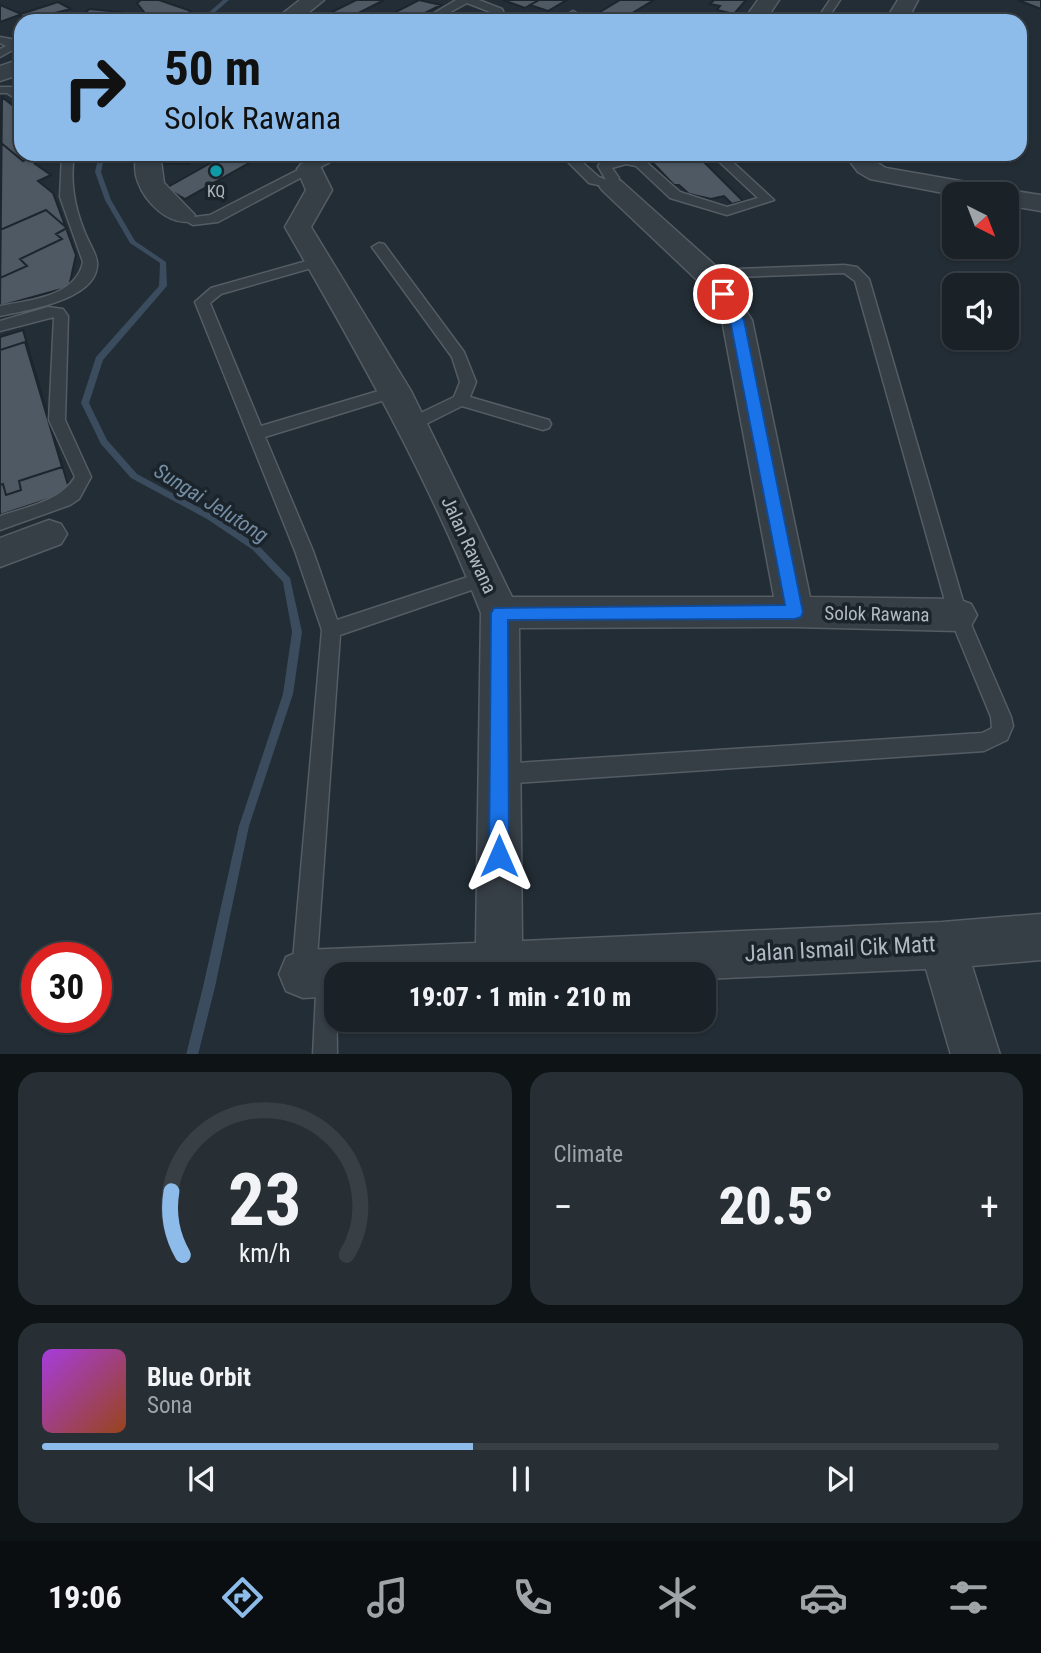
<!DOCTYPE html>
<html lang="en">
<head>
<meta charset="utf-8">
<style>
  :root { --surface:#1a2228; --page:#272f34; --text:#f1f3f6; --muted:#9fa4a8; --line:#383f45; --accent:#8dbceb }
  body { margin:0; font-family:"Roboto Condensed",sans-serif; background:var(--page); color:var(--text); height:100vh; display:flex; flex-direction:column; font-size:26px; white-space:nowrap }
  * { box-sizing:border-box; margin:0 }
  p { font-size:23px; color:var(--muted) }
  .icon { flex:none; width:38px; height:38px; fill:none; stroke:currentColor; stroke-width:2; stroke-linecap:round; stroke-linejoin:round }
  .map { position:relative; height:1054px; overflow:hidden }
  .drawer { display:flex; flex-direction:column; gap:18px; padding:18px; background:#0e1316; flex:1 }
  .drawer>* { flex:none }
  .banner { position:absolute; left:14px; top:14px; width:1013px; height:147px; border-radius:21px; box-shadow:0 2px 5px #0004,0 0 0 2px var(--line); background:#8dbceb; color:#111; overflow:hidden }
  .needle { width:46px; rotate:138deg }
  .controls { position:absolute; left:942px; top:182px; display:grid; gap:14px }
  .controls a { display:grid; place-items:center; width:77px; height:77px; border-radius:14px; background:var(--surface); box-shadow:0 2px 5px #0004,0 0 0 2px var(--line); font-size:35px }
  .speed { position:absolute; left:21px; top:942px; display:flex; gap:14px; font-size:35px; font-weight:700; text-align:center }
  .speed>* { display:grid; place-content:center; width:91px; height:91px; border-radius:50%; background:var(--surface); box-shadow:0 2px 5px #0004,0 0 0 2px var(--line); line-height:1 }
  .speed .limit { border:10px solid #d22; background:#fff; color:#111 }
  .pin { position:absolute; display:grid; place-items:center; width:60px; height:60px; color:#fff; margin:-30px; border:4px solid #fff; border-radius:50%; box-shadow:0 2px 7px #0007 }
  .me { position:absolute; width:77px; margin:-38px; rotate:0deg; stroke-linejoin:round; filter:drop-shadow(0 0 5px #0008) }
  .turn { display:flex; align-items:center; gap:24px; height:147px; padding:0 35px; font-size:32px }
  .turn .icon { width:91px; height:91px; stroke-width:2.5 }
  .turn b { display:block; font-size:49px; line-height:60px }
  .big { font-size:52px; font-weight:800; line-height:1.1 }
  .drawer .widget { flex:1; display:flex; flex-direction:column; justify-content:center; gap:10px; min-width:0; padding:0 24px; border-radius:21px; background:var(--page) }
  .drawer .dial { align-items:center; gap:0 }
  .dial svg { height:182px; overflow:visible; fill:none; stroke:var(--line); stroke-width:7; stroke-linecap:round; text-anchor:middle }
  .dial text { fill:var(--text); stroke:none }
  .song { display:flex; align-items:center; gap:21px }
  .cover { width:84px; height:84px; border-radius:10px; background:linear-gradient(135deg,hsl(280 70% 55%),hsl(20 70% 35%)) }
  .played { height:7px; border-radius:4px; background:linear-gradient(90deg,var(--accent) 45%,var(--line) 45%) }
  .keys { display:flex; justify-content:space-around; direction:ltr }
  .heat { display:flex; justify-content:space-between; align-items:center; font-size:38px; direction:ltr }
  .drawer .tiles { flex:1; display:grid; gap:18px; grid-template-columns:1fr 1fr }
  .widget:last-child { grid-column:span 2 }
  .trip { position:absolute; left:324px; top:962px; width:392px; height:70px; border-radius:21px; background:var(--surface); box-shadow:0 2px 5px #0004,0 0 0 2px var(--line); font-weight:800; line-height:70px; text-align:center }
  .tab-bar { display:flex; height:112px; justify-content:space-around; align-items:center; background:#0a0e10; color:var(--muted) }
  .tab-bar .icon { width:49px; height:49px }
  .tab-bar .current { color:var(--accent) }
  .tab-bar b { font-size:32px; color:var(--text) }
  .map>svg:first-child { display:block }
  .lines { fill:none; stroke-linecap:round; stroke-linejoin:round }
  .stream { fill:#3a4c5d; fill-rule:evenodd }
  .building { fill:#4e5964; stroke:#1d252d; stroke-width:2 }
  .lane-casing { stroke:#545c64; stroke-width:3 }
  .street-casing { stroke:#545c64; stroke-width:3 }
  .lane { fill:#363e46; fill-rule:evenodd }
  .street { fill:#363e46; fill-rule:evenodd }
  .route { fill:#1a73e8; stroke:#114b97; stroke-width:2 }
  .culture-dot { fill:#0f9aa8; stroke:#1b232b; stroke-width:2.5 }
  .labels { text-anchor:middle; dominant-baseline:central; stroke-width:7; stroke-linejoin:round; paint-order:stroke }
  .far-poi-label { font-size:16px; fill:#b1b9c3; stroke:#1b232b }
  .street-label { font-size:19px; fill:#b1b9c3; stroke:#1b232b }
  .water-label { font-size:21px; font-style:italic; fill:#748da3; stroke:#1b232b }
  .near-street-label { font-size:23px; fill:#b1b9c3; stroke:#1b232b }
</style>
</head>
<body>
<div class="map">
<svg width="1041" height="1055" viewBox="0 0 1041 1055">
  <rect width="100%" height="100%" fill="#232d35"/>
  <g class="lines">
    <path class="stream" d="M223 0H229L205 21H199Z
      M99 154H105L101 172 111 200 135 241 166 262 167 286 103 360 89 403 107 440 137 474 213 515 259 546 290 578 302 632 293 694 249 826 215 987 198 1055H186L203 987 239 826 283 694 292 632 283 582 253 550 207 519 131 478 101 444 81 403 96 357 159 286 160 263 130 243 105 200 95 172Z"/>
  </g>
  <path class="building" d="M141 0H159L191 11 176 21H151L137 3Z
    M356 0H384L343 21H314Z
    M419 0 441 5 409 21H378Z
    M503 0H539L525 8Z
    M539 0H567L548 11 530 5Z
    M620 0H654L619 21H585Z
    M714 0H746L734 14 717 10 720 6 710 4Z
    M1018 0H1041V9Z
    M58 2 71 9 55 13 41 19 44 21H21V24L17 22 26 18 19 15 0 22V5L21 14Z
    M89 9 120 12 112 21H68L71 18 80 19Z
    M715 13 734 18 731 21H698L702 16 710 18Z
    M2 97 21 112V154H38L23 161 0 142Z
    M2 97 21 112V154H38L34 156 41 161 35 164 51 175 38 181 53 193 76 255 69 287 0 306Z
    M166 154H194L189 164 162 163Z
    M227 154H265L185 199 166 188Z
    M581 154H620L588 163Z
    M651 154H696L743 201 732 204 724 196 711 199 689 194 679 185H674L652 162 657 161Z
    M46 210 67 228 56 234 62 239 20 259 27 266 0 278V230Z
    M23 330 70 492 0 515V337Z
    M25 342 62 467 19 481 21 490 6 495 3 484 0 485V350Z"/>
  <g class="lines">
    <defs>
      <path id="lane" d="M456 0H479L502 9 505 16 500 21H488L493 13 467 3 434 21H421Z
        M830 0H840L826 21H816Z
        M573 11 578 14C572 21 565 21 556 21Z
        M0 37 11 39 18 47 0 57V49L6 46 0 43Z
        M0 87H13L21 92V102L7 93H0Z
        M62 154H74C70 182 74 206 85 233 88 241 96 253 97 262 100 300 25 310 0 316V306C29 300 76 297 83 262L60 197Z
        M329 154H345L218 222 193 225 175 215 182 211 195 217 210 215Z
        M560 154H573L599 177 606 180 598 166 600 163 626 156 644 160 680 192 727 207 758 198 711 154H724L774 200 727 215 670 198 636 166 626 164 612 168 619 178 617 189 589 183Z
        M379 243 384 244 464 352 476 382 470 397 549 420 551 424 549 428 543 430 462 406 418 428H406L404 424 406 420 454 397 460 382 452 357 372 247Z
        M317 258 322 259V265L221 294 210 303 261 426 395 386 403 391 401 395 265 437 313 551 337 620 486 571 492 573 495 578 492 583 340 635 316 972 312 980 304 984 296 980 292 972 322 630 295 551 195 302 211 288Z
        M844 265 857 267 869 279 967 615 1011 717 1013 726 1007 740 984 751 500 784 493 781 490 774 493 767 500 764 982 733 992 728 991 717 949 615 855 281 844 273 708 278 701 274 708 270Z
        M48 307 63 309 68 316 65 420 91 477 79 499 70 505 0 530V516C26 507 60 502 75 477L49 420 54 317 0 331V321Z
        M329 961 337 965 341 973 336 975 337 1055H313L317 973 321 965Z"/>
      <path id="street" d="M300 0H324L298 21H273Z
        M758 0H779L765 21H743Z
        M898 0H918L907 21H885Z
        M21 59V74L0 81V66Z
        M136 154H160L164 183 195 215 191 221C169 226 145 202 138 182 134 173 135 163 136 154Z
        M850 154H874L876 162 886 168 989 186C1005 190 1023 192 1041 195V211L1006 205V194L954 195 870 179 858 172 848 159Z
        M310 161 319 164 332 190 311 227 411 391 512 597H774L722 320 697 280 603 191 599 186 603 181 612 178 621 181 718 268 752 320 810 597 958 599 971 604 977 615 971 626 958 631 795 627 519 628 522 941 942 922 1041 914V960L972 966 1000 1055H951L926 969 704 979V975H336V996L303 998 286 991 279 974 286 957 303 950 476 943 481 613C429 478 357 352 285 227L306 190 297 169 301 164Z
        M49 520 61 524 67 534 61 544 0 567V538Z"/>
    </defs>
    <use href="#lane" class="lane-casing"/>
    <use href="#street" class="street-casing"/>
    <use href="#lane" class="lane"/>
    <use href="#street" class="street"/>
  </g>
  <path class="route" d="M723 290 728 291 744 320 803 612 801 617 795 619 508 620 509 856 506 862 499 865 492 862 489 856 491 613 494 608 785 605 730 320 716 294Z"/>
  <circle class="culture-dot" cx="216" cy="171" r="7"/>
  <g class="labels">
    <g class="far-poi-label">
      <text x="216" y="191">KQ</text>
    </g>
    <g class="street-label">
      <text transform="translate(469 545) rotate(65)">Jalan Rawana</text>
      <text transform="translate(877 614) rotate(1)">Solok Rawana</text>
    </g>
    <g class="water-label">
      <text transform="translate(211 503) rotate(32)">Sungai Jelutong</text>
    </g>
    <g class="near-street-label">
      <text transform="translate(840 949) rotate(-3)">Jalan Ismail Cik Matt</text>
    </g>
  </g>
</svg>
<div class="controls">
<a><svg class="needle" viewBox="-14 -14 28 28"><path d="M0-13l5 13h-10z" fill="#e53935"/><path d="M0 13l5-13h-10z" fill="#9fa4a8"/></svg></a>
<a><svg class="icon" aria-label="sound" viewBox="0 0 24 24"><path d="M4 9h4l5-4v14l-5-4H4zM17 9q2 3 0 6"/></svg></a>
</div>
<div class="speed"><div class="limit">30</div></div>
<div class="pin" style="left:723px;top:294px;background:#d93025"><svg class="icon" aria-label="arrive" viewBox="0 0 24 24"><path d="M6 21V4h12l-3 4 3 4H6"/></svg></div>
<svg class="me" style="left:499px;top:856px" viewBox="-20 -20 40 40"><path d="M0-17L14 15 0 8-14 15z" fill="#1a73e8" stroke="#fff" stroke-width="4"/></svg>
<div class="trip">19:07 · 1 min · 210 m</div>
<div class="banner">
<div class="turn"><svg class="icon" aria-label="right" viewBox="0 0 24 24"><path d="M7 20v-9h11M14 6l5 5-5 5"/></svg><div><b>50 m</b>Solok Rawana</div></div>
</div>
</div>
<section class="drawer">
<div class="tiles">
<div class="widget dial"><svg viewBox="0 0 100 80">
<path d="M14 69A42 42 0 1 1 86 69"/>
<path d="M14 69A42 42 0 0 1 9 41" stroke="#8dbceb"/>
<text x="50" y="56" font-size="32" font-weight="700">23</text>
<text x="50" y="72" font-size="11">km/h</text>
</svg></div>
<div class="widget"><p>Climate</p>
<div class="heat"><a>−</a><b class="big">20.5°</b><a>+</a></div>
</div>
<div class="widget">
<div class="song"><i class="cover"></i><div><b>Blue Orbit</b><p>Sona</p></div></div>
<div class="played"></div>
<div class="keys"><svg class="icon" aria-label="previous" viewBox="0 0 24 24"><path d="M18 5L8 12l10 7zM5 5v14"/></svg><svg class="icon" aria-label="pause" viewBox="0 0 24 24"><path d="M8 5v14M16 5v14"/></svg><svg class="icon" aria-label="next" viewBox="0 0 24 24"><path d="M6 5l10 7-10 7zM19 5v14"/></svg></div>
</div>
</div>
</section>
<nav class="tab-bar">
<b>19:06</b>
<svg class="icon current" aria-label="directions" viewBox="0 0 24 24"><path d="M12 3l9 9-9 9-9-9zM9 14v-3h6M13 9l2 2-2 2"/></svg>
<svg class="icon" aria-label="music" viewBox="0 0 24 24"><path d="M9 18V5l10-2v13"/><circle cx="6" cy="18" r="3"/><circle cx="16" cy="16" r="3"/></svg>
<svg class="icon" aria-label="phone" viewBox="0 0 24 24"><path d="M5 4h4l2 5-3 2q2 4 5 5l2-3 5 2v4C11 20 4 13 5 4z"/></svg>
<svg class="icon" aria-label="climate" viewBox="0 0 24 24"><path d="M12 3v18M4 7l16 10M4 17L20 7"/></svg>
<svg class="icon" aria-label="car" viewBox="0 0 24 24"><path d="M5 17H2v-5l4-1 3-4h7l3 4 3 1v5h-3M9 17h6M6 11h13"/><circle cx="7" cy="17" r="2"/><circle cx="17" cy="17" r="2"/></svg>
<svg class="icon" aria-label="filters" viewBox="0 0 24 24"><path d="M4 7h16M4 17h16"/><circle cx="9" cy="7" r="2"/><circle cx="15" cy="17" r="2"/></svg>
</nav>
</body>
</html>
